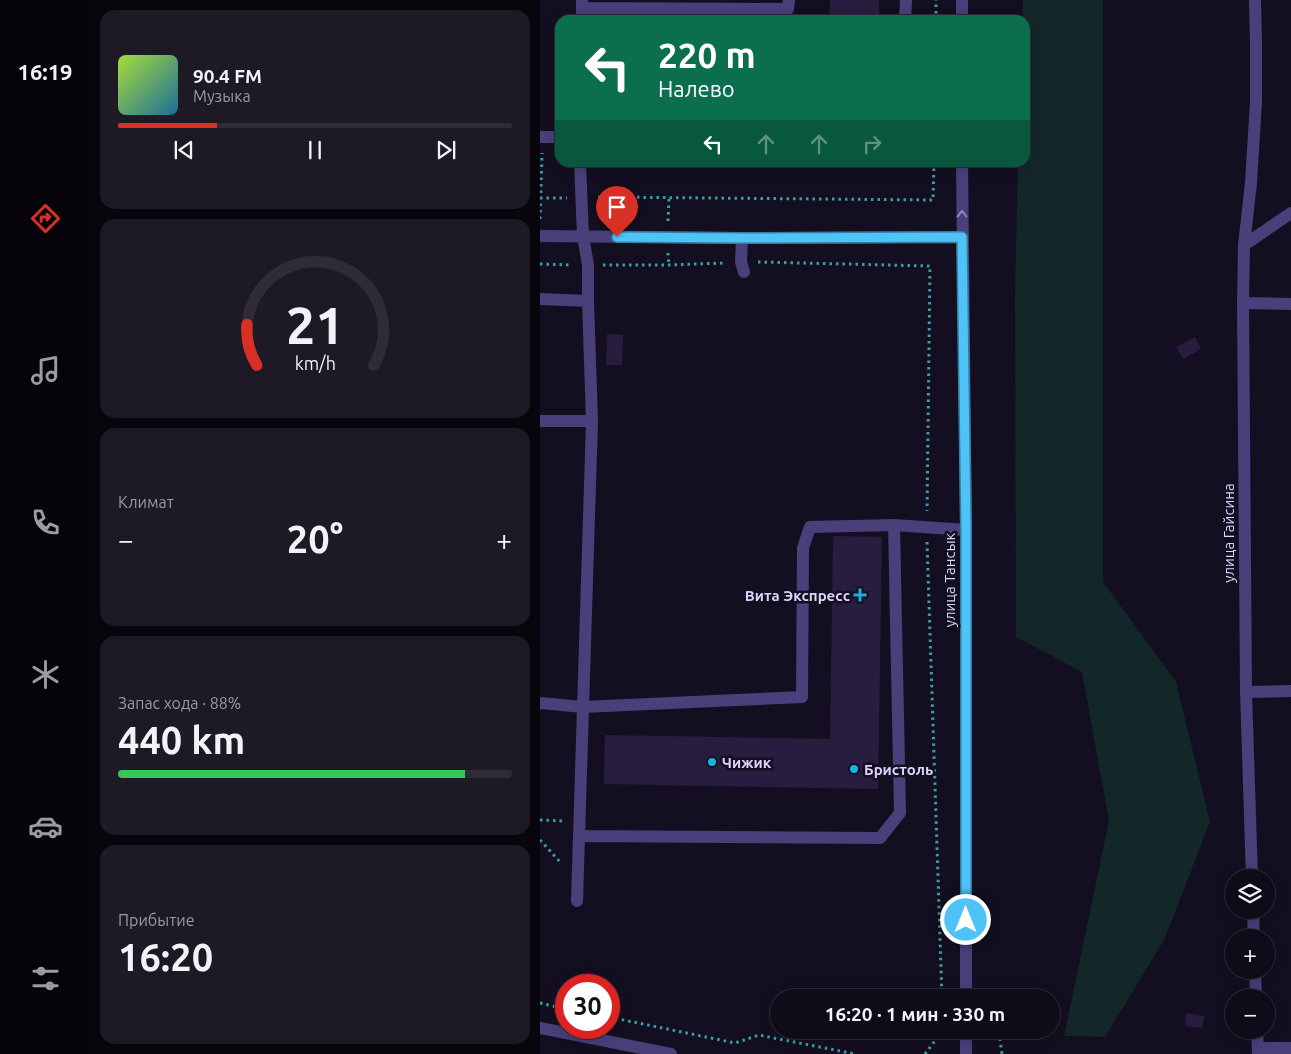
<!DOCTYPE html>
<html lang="ru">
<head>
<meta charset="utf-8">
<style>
  :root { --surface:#0f0b18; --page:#1d1925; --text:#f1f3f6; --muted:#9b9ba2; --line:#2f2b37; --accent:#d93025 }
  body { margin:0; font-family:Ubuntu,sans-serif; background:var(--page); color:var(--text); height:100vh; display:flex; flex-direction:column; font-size:19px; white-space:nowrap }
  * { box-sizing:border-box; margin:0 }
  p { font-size:16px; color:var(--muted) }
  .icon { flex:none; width:28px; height:28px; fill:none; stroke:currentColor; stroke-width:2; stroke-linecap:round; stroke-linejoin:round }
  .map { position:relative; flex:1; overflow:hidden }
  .panel { display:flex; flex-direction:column; gap:10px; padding:10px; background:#08060d; width:450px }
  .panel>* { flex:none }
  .hud { position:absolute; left:15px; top:15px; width:475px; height:152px; border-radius:15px; box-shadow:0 2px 12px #0003,0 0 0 1px var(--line); background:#0b6e4f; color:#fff; overflow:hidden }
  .fabs { position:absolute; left:685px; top:869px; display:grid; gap:10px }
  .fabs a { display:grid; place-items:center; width:50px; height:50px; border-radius:50%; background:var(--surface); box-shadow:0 2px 12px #0003,0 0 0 1px var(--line); font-size:25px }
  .speed { position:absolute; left:15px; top:974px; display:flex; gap:10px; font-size:25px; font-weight:700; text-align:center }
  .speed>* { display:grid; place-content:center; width:65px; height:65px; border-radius:50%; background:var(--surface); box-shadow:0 2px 12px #0003,0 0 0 1px var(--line); line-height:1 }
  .speed .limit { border:8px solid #d22; background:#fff; color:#111 }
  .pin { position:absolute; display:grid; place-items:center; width:42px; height:42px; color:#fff; margin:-51px -21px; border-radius:50% 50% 50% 0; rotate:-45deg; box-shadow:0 0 5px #0007 }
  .pin .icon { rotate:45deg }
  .me { position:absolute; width:55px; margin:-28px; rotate:0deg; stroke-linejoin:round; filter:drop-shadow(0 0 4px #0008) }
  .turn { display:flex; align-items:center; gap:18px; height:105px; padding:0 20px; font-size:22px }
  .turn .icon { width:65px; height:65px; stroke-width:2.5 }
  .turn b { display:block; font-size:35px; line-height:42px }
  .lanes { display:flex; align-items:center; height:48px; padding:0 20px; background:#0003; justify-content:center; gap:25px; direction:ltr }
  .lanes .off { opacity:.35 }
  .big { font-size:38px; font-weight:700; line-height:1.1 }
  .panel .tile { flex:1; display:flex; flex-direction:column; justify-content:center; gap:8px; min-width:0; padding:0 18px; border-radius:15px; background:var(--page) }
  .panel .dial { align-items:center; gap:0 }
  .dial svg { height:130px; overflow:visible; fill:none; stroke:var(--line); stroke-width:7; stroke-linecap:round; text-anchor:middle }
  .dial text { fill:var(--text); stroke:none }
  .song { display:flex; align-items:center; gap:15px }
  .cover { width:60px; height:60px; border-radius:8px; background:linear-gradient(135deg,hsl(80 70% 55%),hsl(200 70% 35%)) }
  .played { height:5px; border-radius:2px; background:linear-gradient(90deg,var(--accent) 25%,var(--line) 25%) }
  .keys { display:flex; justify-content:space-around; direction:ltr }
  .heat { display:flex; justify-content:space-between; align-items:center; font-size:28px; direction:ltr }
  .charge { height:8px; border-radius:4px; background:linear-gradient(90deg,#34c759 88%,var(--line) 0) }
  .trip { position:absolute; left:230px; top:989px; width:290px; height:50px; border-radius:25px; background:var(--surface); box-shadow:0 2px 12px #0003,0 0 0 1px var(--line); font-weight:700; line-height:50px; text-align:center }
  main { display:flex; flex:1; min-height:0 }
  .tabs { display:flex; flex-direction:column; width:90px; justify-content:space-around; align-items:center; background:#06040a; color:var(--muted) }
  .tabs .icon { width:35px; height:35px }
  .tabs .selected { color:var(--accent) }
  .tabs b { font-size:22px; color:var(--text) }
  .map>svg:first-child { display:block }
  .green { fill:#132729 }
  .building { fill:#281d3f }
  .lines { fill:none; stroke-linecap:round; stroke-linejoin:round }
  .path { stroke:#3a9ea6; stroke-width:3; stroke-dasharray:2.5 4; stroke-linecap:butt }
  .minor { stroke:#493f7a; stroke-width:12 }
  .oneway { stroke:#9288ba }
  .route-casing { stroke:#337fa1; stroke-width:12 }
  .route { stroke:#4fc3f7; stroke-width:9 }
  .poi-dot { fill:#18b2e1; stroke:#140f20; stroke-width:2 }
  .labels { text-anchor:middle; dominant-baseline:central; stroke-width:5; stroke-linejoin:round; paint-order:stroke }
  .street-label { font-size:15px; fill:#dcd2fa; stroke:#140f20 }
  .poi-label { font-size:15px; font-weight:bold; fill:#dcd2fa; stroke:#140f20; text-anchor:start }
</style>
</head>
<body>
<main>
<nav class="tabs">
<b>16:19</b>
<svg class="icon selected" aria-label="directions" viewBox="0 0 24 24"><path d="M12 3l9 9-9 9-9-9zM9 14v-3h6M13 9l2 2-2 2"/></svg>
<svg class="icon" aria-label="music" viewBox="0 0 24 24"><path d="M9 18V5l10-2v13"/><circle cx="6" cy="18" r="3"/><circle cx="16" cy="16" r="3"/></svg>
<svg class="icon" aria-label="phone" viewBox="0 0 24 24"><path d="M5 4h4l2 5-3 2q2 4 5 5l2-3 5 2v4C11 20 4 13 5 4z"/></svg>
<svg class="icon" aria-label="climate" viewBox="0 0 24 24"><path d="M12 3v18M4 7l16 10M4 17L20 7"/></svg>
<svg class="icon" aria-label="car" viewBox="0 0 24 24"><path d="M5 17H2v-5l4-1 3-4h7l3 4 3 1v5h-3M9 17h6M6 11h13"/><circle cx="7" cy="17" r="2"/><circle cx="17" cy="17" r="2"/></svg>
<svg class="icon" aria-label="filters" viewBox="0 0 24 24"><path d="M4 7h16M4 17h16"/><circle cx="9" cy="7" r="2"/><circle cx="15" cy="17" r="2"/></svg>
</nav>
<section class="panel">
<div class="tile">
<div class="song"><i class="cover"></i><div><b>90.4 FM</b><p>Музыка</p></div></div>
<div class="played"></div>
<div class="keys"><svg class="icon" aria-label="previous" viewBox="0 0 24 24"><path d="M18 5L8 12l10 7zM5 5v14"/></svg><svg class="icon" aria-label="pause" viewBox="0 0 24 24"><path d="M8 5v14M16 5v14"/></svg><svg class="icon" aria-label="next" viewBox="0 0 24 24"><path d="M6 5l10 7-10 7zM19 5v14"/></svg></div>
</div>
<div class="tile dial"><svg viewBox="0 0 100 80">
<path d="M14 69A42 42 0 1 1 86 69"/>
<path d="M14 69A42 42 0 0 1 8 44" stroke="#d93025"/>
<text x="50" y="56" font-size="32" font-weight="700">21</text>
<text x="50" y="72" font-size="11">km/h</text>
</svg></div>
<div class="tile"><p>Климат</p>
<div class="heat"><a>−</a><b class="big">20°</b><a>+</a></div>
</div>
<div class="tile"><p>Запас хода · 88%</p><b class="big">440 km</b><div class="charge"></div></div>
<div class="tile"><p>Прибытие</p><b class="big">16:20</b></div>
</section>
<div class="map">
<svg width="751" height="1054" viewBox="0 0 751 1054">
  <rect width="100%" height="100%" fill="#140f20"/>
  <path class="green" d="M483 0H563V582L636 682 670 822 624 940 565 1037 524 1036 569 821 542 672 476 637 475 294 478 163 485 162V20H482Z"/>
  <path class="building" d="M290 0H339V20H289Z
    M67 334 83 335 82 365H66Z
    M655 337 661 349 643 359 636 347Z
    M293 536 342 537 338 789 64 784 65 735 290 739Z
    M646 1013 664 1016 662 1028 645 1026Z"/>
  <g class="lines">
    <path class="path" d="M396 20V0
      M58 197 393 200 394 162
      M0 198H27
      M0 219 2 153
      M128 221 129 198
      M128 253 129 265
      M218 262 390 266 387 511
      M0 264 32 265
      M63 265H129L184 263
      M387 542 402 998
      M0 820 24 821
      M0 840 22 864
      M0 1003 26 1009
      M69 1017 195 1043 219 1035 315 1054
      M459 1032 462 1054
      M385 1054 403 1030"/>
    <path class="minor" d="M42 8 248 9 249 0
      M42 20V0
      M365 20 366 0
      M422 20V0
      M0 137H20
      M40 162 43 236 48 265V301
      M422 162 426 530V998
      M0 236 202 238 422 237
      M202 238 201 262 204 272
      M704 245 751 213
      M0 299 48 301 52 421 39 836 340 838 360 813 354 525
      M703 303 751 304
      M0 421H52
      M706 692 751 691
      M0 703 43 707 262 697 263 548 270 527 354 525 426 530
      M712 878 706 692 703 303 704 245 711 183 716 102V42L715 0
      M37 901 39 836
      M713 910 714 938
      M715 970 716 998
      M0 1028 131 1054
      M717 1030 718 1054
      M718 1048H751
      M426 1054V1030"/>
  </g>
  <defs><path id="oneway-chevron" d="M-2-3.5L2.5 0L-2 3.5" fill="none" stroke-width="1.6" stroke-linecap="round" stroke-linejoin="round" transform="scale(1.25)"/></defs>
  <use class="oneway" href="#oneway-chevron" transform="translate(422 214) rotate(-90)"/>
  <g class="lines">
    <defs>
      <path id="route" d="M77 237 202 238 422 237 426 530V920"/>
    </defs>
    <use href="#route" class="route-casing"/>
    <use href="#route" class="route"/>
  </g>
  <g class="poi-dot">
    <path d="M317.5 587.5h5v5h5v5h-5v5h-5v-5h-5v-5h5z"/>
    <circle cx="172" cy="762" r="5"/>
    <circle cx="314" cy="769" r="5"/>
  </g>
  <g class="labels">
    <g class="street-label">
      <text transform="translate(688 533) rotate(-90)">улица Гайсина</text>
      <text transform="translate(409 580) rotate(-90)">улица Тансык</text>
    </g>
    <g class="poi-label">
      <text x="310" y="595" text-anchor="end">Вита Экспресс</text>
      <text x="182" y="762">Чижик</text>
      <text x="324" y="769">Бристоль</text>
    </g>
  </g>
</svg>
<div class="fabs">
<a><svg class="icon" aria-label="layers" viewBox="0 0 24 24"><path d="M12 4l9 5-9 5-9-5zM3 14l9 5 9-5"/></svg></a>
<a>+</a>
<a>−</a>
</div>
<div class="speed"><div class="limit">30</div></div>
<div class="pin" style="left:77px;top:237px;background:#d93025"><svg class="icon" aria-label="arrive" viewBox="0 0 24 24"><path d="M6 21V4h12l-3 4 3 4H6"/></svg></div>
<svg class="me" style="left:426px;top:920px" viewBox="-20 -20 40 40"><circle r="17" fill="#4fc3f7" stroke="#fff" stroke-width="3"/><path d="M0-11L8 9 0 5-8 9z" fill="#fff"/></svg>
<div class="trip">16:20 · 1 мин · 330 m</div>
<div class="hud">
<div class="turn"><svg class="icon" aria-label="left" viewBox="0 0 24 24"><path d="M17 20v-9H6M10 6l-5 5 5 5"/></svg><div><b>220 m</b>Налево</div></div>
<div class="lanes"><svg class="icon" aria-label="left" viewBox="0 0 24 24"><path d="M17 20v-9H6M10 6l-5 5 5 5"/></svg><svg class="icon off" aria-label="ahead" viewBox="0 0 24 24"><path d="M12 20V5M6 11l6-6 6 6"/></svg><svg class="icon off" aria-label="ahead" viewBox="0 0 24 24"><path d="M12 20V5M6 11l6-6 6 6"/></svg><svg class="icon off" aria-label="right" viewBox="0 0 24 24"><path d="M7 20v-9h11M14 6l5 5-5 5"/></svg></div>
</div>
</div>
</main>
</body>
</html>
